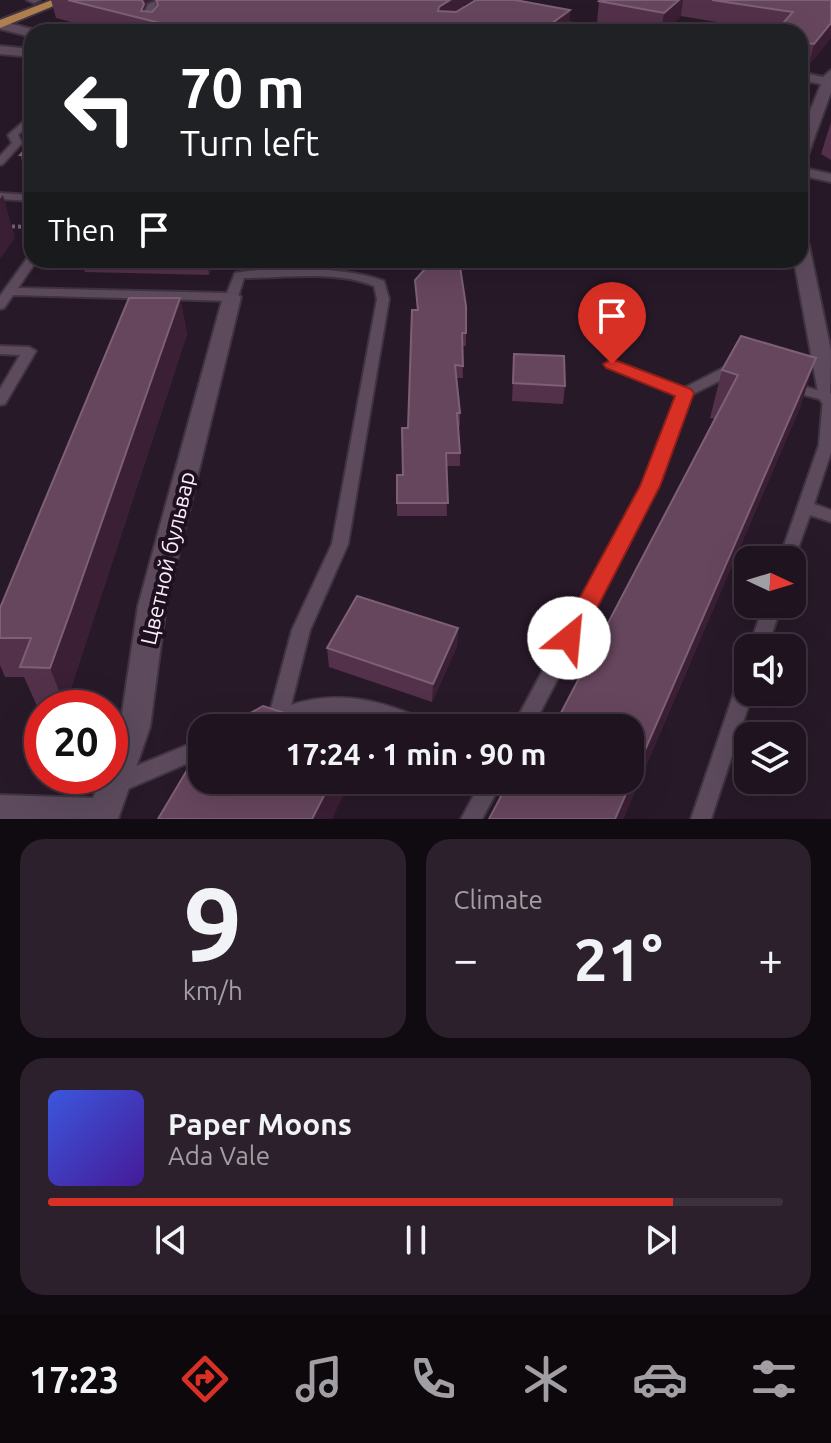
<!DOCTYPE html>
<html lang="en">
<head>
<meta charset="utf-8">
<style>
  :root { --surface:#1e131f; --page:#2b202c; --text:#f1f3f6; --muted:#a19ea4; --line:#3c323d; --accent:#d93025 }
  body { margin:0; font-family:Ubuntu,sans-serif; background:var(--page); color:var(--text); height:100vh; display:flex; flex-direction:column; font-size:30px; white-space:nowrap }
  * { box-sizing:border-box; margin:0 }
  p { font-size:26px; color:var(--muted) }
  .icon { flex:none; width:44px; height:44px; fill:none; stroke:currentColor; stroke-width:2; stroke-linecap:round; stroke-linejoin:round }
  .map { position:relative; height:819px; overflow:hidden }
  .side { display:flex; flex-direction:column; gap:20px; padding:20px; background:#100a11; flex:1 }
  .side>* { flex:none }
  .guide { position:absolute; left:24px; top:24px; width:784px; height:244px; border-radius:24px; box-shadow:0 8px 32px #0002,0 0 0 2px var(--line); background:#202124; color:#fff; overflow:hidden }
  .needle { width:52px; rotate:94deg }
  .tools { position:absolute; left:734px; top:546px; display:grid; gap:16px }
  .tools a { display:grid; place-items:center; width:72px; height:72px; border-radius:16px; background:var(--surface); box-shadow:0 8px 32px #0002,0 0 0 2px var(--line); font-size:40px }
  .speed { position:absolute; left:24px; top:690px; display:flex; gap:16px; font-size:40px; font-weight:700; text-align:center }
  .speed>* { display:grid; place-content:center; width:104px; height:104px; border-radius:50%; background:var(--surface); box-shadow:0 8px 32px #0002,0 0 0 2px var(--line); line-height:1 }
  .speed .limit { border:12px solid #d22; background:#fff; color:#111 }
  .pin { position:absolute; display:grid; place-items:center; width:68px; height:68px; color:#fff; margin:-82px -34px; border-radius:50% 50% 50% 0; rotate:-45deg; box-shadow:0 0 8px #0007 }
  .pin .icon { rotate:45deg }
  .me { position:absolute; width:88px; margin:-44px; rotate:28deg; stroke-linejoin:round; filter:drop-shadow(0 0 6px #0008) }
  .turn { display:flex; align-items:center; gap:28px; height:168px; padding:0 24px; font-size:36px }
  .turn .icon { width:104px; height:104px; stroke-width:2.5 }
  .turn b { display:block; font-size:56px; line-height:68px }
  .then { display:flex; align-items:center; height:76px; padding:0 24px; background:#0003; gap:16px; font-size:30px }
  .big { font-size:60px; font-weight:600; line-height:1.1 }
  .side .widget { flex:1; display:flex; flex-direction:column; justify-content:center; gap:12px; min-width:0; padding:0 28px; border-radius:24px; background:var(--page) }
  .side .dial { align-items:center; gap:0 }
  .dial b { font-size:104px; line-height:1 }
  .song { display:flex; align-items:center; gap:24px }
  .cover { width:96px; height:96px; border-radius:12px; background:linear-gradient(135deg,hsl(230 70% 55%),hsl(260 70% 35%)) }
  .played { height:8px; border-radius:4px; background:linear-gradient(90deg,var(--accent) 85%,var(--line) 85%) }
  .keys { display:flex; justify-content:space-around; direction:ltr }
  .heat { display:flex; justify-content:space-between; align-items:center; font-size:44px; direction:ltr }
  .side .tiles { flex:1; display:grid; gap:20px; grid-template-columns:1fr 1fr }
  .widget:last-child { grid-column:span 2 }
  .trip { position:absolute; left:188px; top:714px; width:456px; height:80px; border-radius:24px; background:var(--surface); box-shadow:0 8px 32px #0002,0 0 0 2px var(--line); font-weight:600; line-height:80px; text-align:center }
  .tab-bar { display:flex; height:128px; justify-content:space-around; align-items:center; background:#0c080c; color:var(--muted) }
  .tab-bar .icon { width:56px; height:56px }
  .tab-bar .selected { color:var(--accent) }
  .tab-bar b { font-size:36px; color:var(--text) }
  .map>svg:first-child { display:block }
  .lines { fill:none; stroke-linecap:round; stroke-linejoin:round }
  .service-casing { stroke:#3f343f; stroke-width:4 }
  .pedestrian-casing { stroke:#3f343f; stroke-width:4 }
  .minor-casing { stroke:#3f343f; stroke-width:4 }
  .tertiary-casing { stroke:#3f343f; stroke-width:4 }
  .primary-casing { stroke:#3f343f; stroke-width:4 }
  .path { stroke:#726472; stroke-width:4; stroke-dasharray:3 3; stroke-linecap:butt }
  .service { fill:#5d4b5d; fill-rule:evenodd }
  .pedestrian { fill:#5d4b5d; fill-rule:evenodd }
  .minor { fill:#5d4b5d; fill-rule:evenodd }
  .tertiary { fill:#5d4b5d; fill-rule:evenodd }
  .primary { fill:#b07f4f; fill-rule:evenodd }
  .wall { fill:#54314a }
  .shaded-wall { fill:#3b1f35 }
  .building { fill:#66465d; stroke:#7d6075; stroke-width:2 }
  .route { fill:#d93025; stroke:#8d1f18; stroke-width:2 }
  .labels { text-anchor:middle; dominant-baseline:central; stroke-width:8; stroke-linejoin:round; paint-order:stroke }
  .street-label { font-size:22px; fill:#f8eef8; stroke:#1f101f }
</style>
</head>
<body>
<div class="map">
<svg width="831" height="819" viewBox="0 0 831 819">
  <rect width="100%" height="100%" fill="#281929"/>
  <g class="lines">
    <defs>
      <path id="service" d="M159 0H169L154 7 153 11 159 29 156 32H147L151 28 145 11 148 4Z
        M32 114V122L18 135 22 143 3 164 0 165V156L12 143 8 135Z
        M0 193 32 195V201L0 199Z
        M32 256V260H37L18 288 227 293 235 273C273 266 349 267 384 281L389 299 348 544 310 630 291 705C341 689 383 701 430 722L433 728H403L377 718 338 713 298 720 274 728H242L245 722 270 712 292 630 332 544 377 299 374 286C335 270 286 278 244 278L238 297 232 301 13 295 4 308 0 309V296L28 257Z
        M0 346 29 347 36 351 5 404 0 405V389L20 355 0 354Z
        M612 360 684 388 727 366H737L744 371 742 374H733L691 395 658 486 532 728H512L642 486 677 395 607 367 605 364Z
        M788 382 831 394V452L814 504 831 510V522L810 515 792 565V560H779L819 445 823 400 783 389 781 386Z
        M764 604H782L767 648H749Z
        M748 670V692H753L711 819H691L739 678 741 672Z
        M202 739V757L116 794 109 791 106 784 109 777Z
        M482 780H503L482 819H461Z"/>
      <path id="pedestrian" d="M800 167 831 174V182L800 175Z"/>
      <path id="minor" d="M541 18 595 28 601 32H578L537 23 535 21Z
        M0 21 36 30 37 32H32V37L0 29Z
        M0 46 32 49V57L0 54Z
        M831 70V92L808 155 800 160V136L821 84 800 80V72L823 77Z
        M800 240 809 245 831 351 830 405 822 403 819 398 794 260H800Z
        M232 291 241 297 166 606 150 727 118 819H0V795L93 798 102 776H110V753L120 727 138 606 223 297Z"/>
      <path id="tertiary" d="M27 0H40L34 3Z"/>
      <path id="primary" d="M52 0H68L0 28V20Z"/>
    </defs>
    <use href="#service" class="service-casing"/>
    <use href="#pedestrian" class="pedestrian-casing"/>
    <use href="#minor" class="minor-casing"/>
    <use href="#tertiary" class="tertiary-casing"/>
    <use href="#primary" class="primary-casing"/>
    <path class="path" d="M0 226 32 227"/>
    <use href="#service" class="service"/>
    <use href="#pedestrian" class="pedestrian"/>
    <use href="#minor" class="minor"/>
    <use href="#tertiary" class="tertiary"/>
    <use href="#primary" class="primary"/>
  </g>
  <path class="wall" d="M51 0H153L147 1 144 7 145 11 152 12 156 8 154 0H472L464 4V7L570 10 568 32H109L56 18Z
    M600 0H831L808 67 800 65V32H776L681 16 663 32H650L597 22 599 1Z
    M831 122V160L821 154Z
    M32 143V181H28L20 155Z
    M82 260H214L209 275 85 272Z
    M415 280 466 333V346H462L463 378H456L460 413V426H458L460 453V466H446L447 516H397V475H403L408 428 417 310Z
    M180 298 187 334 65 706H37L24 677H5L0 665V608Z
    M741 336 801 405 623 819H489L519 792 715 419 710 418 722 370Z
    M514 354 565 386 563 404 512 401Z
    M458 628 457 646 432 702 329 667 327 648Z"/>
  <path class="shaded-wall" d="M141 0H153L147 1 144 7 146 20 141 11Z
    M450 0H472L464 4V13L438 29 439 7Z
    M679 0H683L681 16 663 32H661L664 13Z
    M570 10 568 32H540Z
    M831 23V38L808 67 814 44Z
    M3 195 15 238 0 259V199Z
    M207 260H214L209 275Z
    M180 298 187 334 65 706 50 668Z
    M816 358 801 405 623 819H615Z
    M458 628 457 646 432 702 433 684Z
    M332 780H351L332 819H312Z"/>
  <path class="building" d="M68 0H142L144 4 141 11 152 12 158 5 156 0H450L439 7 438 11 456 12 476 0H515L570 10 540 32H196Z
    M600 0H679L664 13 599 1Z
    M712 0H831V23L814 44 800 42V32L776 31 793 12Z
    M32 143V156L20 155Z
    M433 260H459L466 306V333H462L463 366 455 365 460 413H457L460 453H446L448 503H397V475H403L402 428H408L412 310H418L415 280Z
    M129 298H180L71 610 50 668 20 667 31 638H0V608Z
    M741 336 816 358 615 819H489L507 785 519 792 525 780H630V728H553L738 375 722 370Z
    M514 354 564 356 565 386 513 383Z
    M357 596 458 628 433 684 327 648Z
    M263 706 330 728H224Z
    M202 745V780H332L312 819H158Z"/>
  <path class="route" d="M612 359 691 389 694 393 660 486 578 645 569 648 561 645 558 638 640 486 675 396 606 368 603 364Z"/>
  <g class="labels">
    <g class="street-label">
      <text transform="translate(167 558) rotate(-77)">Цветной бульвар</text>
    </g>
  </g>
</svg>
<div class="tools">
<a><svg class="needle" viewBox="-14 -14 28 28"><path d="M0-13l5 13h-10z" fill="#e53935"/><path d="M0 13l5-13h-10z" fill="#a19ea4"/></svg></a>
<a><svg class="icon" aria-label="sound" viewBox="0 0 24 24"><path d="M4 9h4l5-4v14l-5-4H4zM17 9q2 3 0 6"/></svg></a>
<a><svg class="icon" aria-label="layers" viewBox="0 0 24 24"><path d="M12 4l9 5-9 5-9-5zM3 14l9 5 9-5"/></svg></a>
</div>
<div class="speed"><div class="limit">20</div></div>
<div class="pin" style="left:612px;top:364px;background:#d93025"><svg class="icon" aria-label="arrive" viewBox="0 0 24 24"><path d="M6 21V4h12l-3 4 3 4H6"/></svg></div>
<svg class="me" style="left:569px;top:638px" viewBox="-20 -20 40 40"><circle r="19" fill="#fff"/><path d="M0-13L10 11 0 6-10 11z" fill="#d93025"/></svg>
<div class="trip">17:24 · 1 min · 90 m</div>
<div class="guide">
<div class="turn"><svg class="icon" aria-label="left" viewBox="0 0 24 24"><path d="M17 20v-9H6M10 6l-5 5 5 5"/></svg><div><b>70 m</b>Turn left</div></div>
<div class="then">Then<svg class="icon" aria-label="arrive" viewBox="0 0 24 24"><path d="M6 21V4h12l-3 4 3 4H6"/></svg></div>
</div>
</div>
<section class="side">
<div class="tiles">
<div class="widget dial"><b>9</b><p>km/h</p></div>
<div class="widget"><p>Climate</p>
<div class="heat"><a>−</a><b class="big">21°</b><a>+</a></div>
</div>
<div class="widget">
<div class="song"><i class="cover"></i><div><b>Paper Moons</b><p>Ada Vale</p></div></div>
<div class="played"></div>
<div class="keys"><svg class="icon" aria-label="previous" viewBox="0 0 24 24"><path d="M18 5L8 12l10 7zM5 5v14"/></svg><svg class="icon" aria-label="pause" viewBox="0 0 24 24"><path d="M8 5v14M16 5v14"/></svg><svg class="icon" aria-label="next" viewBox="0 0 24 24"><path d="M6 5l10 7-10 7zM19 5v14"/></svg></div>
</div>
</div>
</section>
<nav class="tab-bar">
<b>17:23</b>
<svg class="icon selected" aria-label="directions" viewBox="0 0 24 24"><path d="M12 3l9 9-9 9-9-9zM9 14v-3h6M13 9l2 2-2 2"/></svg>
<svg class="icon" aria-label="music" viewBox="0 0 24 24"><path d="M9 18V5l10-2v13"/><circle cx="6" cy="18" r="3"/><circle cx="16" cy="16" r="3"/></svg>
<svg class="icon" aria-label="phone" viewBox="0 0 24 24"><path d="M5 4h4l2 5-3 2q2 4 5 5l2-3 5 2v4C11 20 4 13 5 4z"/></svg>
<svg class="icon" aria-label="climate" viewBox="0 0 24 24"><path d="M12 3v18M4 7l16 10M4 17L20 7"/></svg>
<svg class="icon" aria-label="car" viewBox="0 0 24 24"><path d="M5 17H2v-5l4-1 3-4h7l3 4 3 1v5h-3M9 17h6M6 11h13"/><circle cx="7" cy="17" r="2"/><circle cx="17" cy="17" r="2"/></svg>
<svg class="icon" aria-label="filters" viewBox="0 0 24 24"><path d="M4 7h16M4 17h16"/><circle cx="9" cy="7" r="2"/><circle cx="15" cy="17" r="2"/></svg>
</nav>
</body>
</html>
